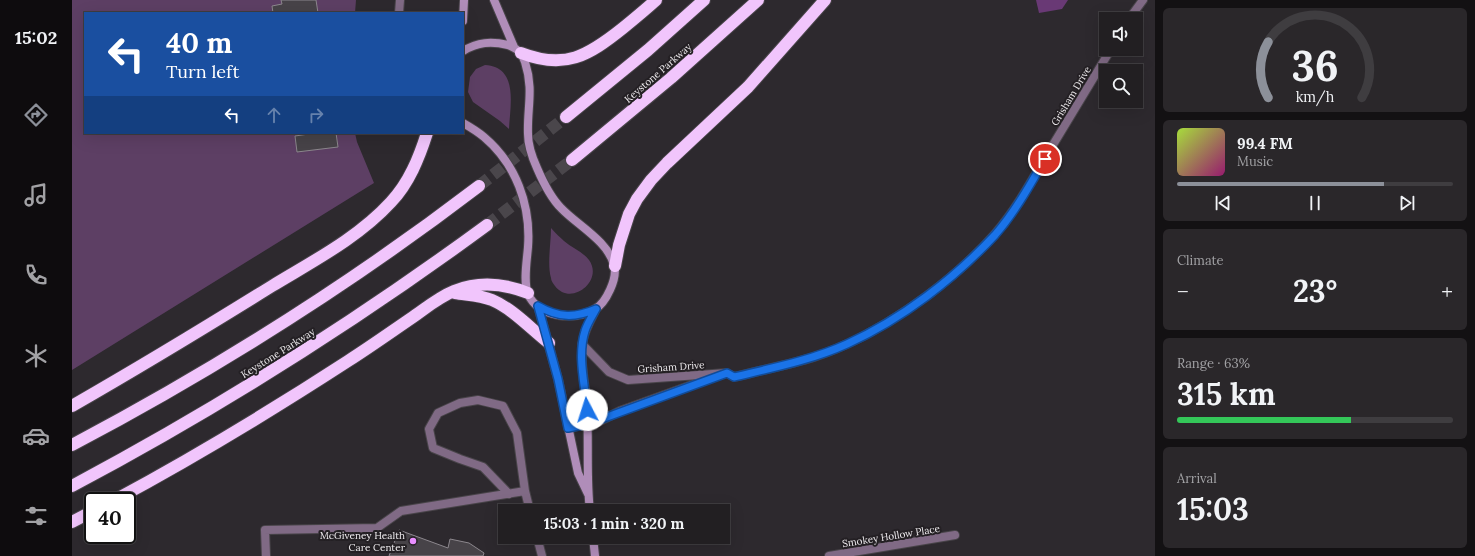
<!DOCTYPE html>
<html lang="en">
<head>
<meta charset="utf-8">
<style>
  :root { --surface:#221f22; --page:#2a272a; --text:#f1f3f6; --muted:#a2a2a5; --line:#3f3d40; --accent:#8c9099 }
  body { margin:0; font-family:Lora,serif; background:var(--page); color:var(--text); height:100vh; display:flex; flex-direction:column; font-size:15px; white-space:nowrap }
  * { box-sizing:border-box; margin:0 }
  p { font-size:13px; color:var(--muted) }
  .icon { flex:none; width:22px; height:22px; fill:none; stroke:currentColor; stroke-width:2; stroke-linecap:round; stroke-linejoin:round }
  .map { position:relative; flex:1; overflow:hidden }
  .drawer { display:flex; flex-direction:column; gap:8px; padding:8px; background:#131113; width:320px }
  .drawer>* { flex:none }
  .hud { position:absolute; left:12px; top:12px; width:380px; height:122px; border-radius:0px; box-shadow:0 4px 16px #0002,0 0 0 1px var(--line); background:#1a4fa0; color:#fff; overflow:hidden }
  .controls { position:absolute; left:1027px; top:12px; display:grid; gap:8px }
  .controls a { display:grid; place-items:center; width:44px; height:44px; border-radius:0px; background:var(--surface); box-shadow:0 4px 16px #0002,0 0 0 1px var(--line); font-size:20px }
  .speed { position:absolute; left:12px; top:492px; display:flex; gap:8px; font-size:20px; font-weight:700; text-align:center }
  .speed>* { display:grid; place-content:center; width:52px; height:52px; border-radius:50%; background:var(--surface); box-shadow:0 4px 16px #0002,0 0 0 1px var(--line); line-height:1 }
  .speed .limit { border:2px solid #111; border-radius:6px; background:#fff; color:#111 }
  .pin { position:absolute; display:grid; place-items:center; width:34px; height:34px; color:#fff; margin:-17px; border:2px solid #fff; border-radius:50%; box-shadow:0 1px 4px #0007 }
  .me { position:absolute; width:44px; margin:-22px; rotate:355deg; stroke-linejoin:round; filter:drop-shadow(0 0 3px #0008) }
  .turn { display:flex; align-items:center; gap:14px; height:84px; padding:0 16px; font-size:18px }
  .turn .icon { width:52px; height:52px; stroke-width:2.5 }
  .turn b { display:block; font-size:28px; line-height:34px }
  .lanes { display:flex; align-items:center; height:38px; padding:0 16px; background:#0003; justify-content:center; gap:20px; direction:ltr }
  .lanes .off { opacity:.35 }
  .big { font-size:30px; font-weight:700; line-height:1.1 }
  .drawer .tile { flex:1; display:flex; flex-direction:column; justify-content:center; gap:6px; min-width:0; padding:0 14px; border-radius:6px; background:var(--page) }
  .drawer .dial { align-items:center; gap:0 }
  .dial svg { height:104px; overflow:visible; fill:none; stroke:var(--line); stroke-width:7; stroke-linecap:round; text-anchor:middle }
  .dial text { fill:var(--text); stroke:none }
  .song { display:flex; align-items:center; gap:12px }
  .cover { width:48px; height:48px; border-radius:6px; background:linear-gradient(135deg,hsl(80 70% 55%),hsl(320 70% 35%)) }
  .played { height:4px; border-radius:2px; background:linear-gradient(90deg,var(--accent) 75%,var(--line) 75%) }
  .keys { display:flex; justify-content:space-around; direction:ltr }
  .heat { display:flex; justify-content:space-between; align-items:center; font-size:22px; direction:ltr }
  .charge { height:6px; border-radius:3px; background:linear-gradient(90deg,#34c759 63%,var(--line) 0) }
  .trip { position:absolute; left:426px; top:504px; width:232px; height:40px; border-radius:0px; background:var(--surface); box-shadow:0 4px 16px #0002,0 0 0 1px var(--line); font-weight:700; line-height:40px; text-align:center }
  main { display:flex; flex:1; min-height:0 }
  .dock { display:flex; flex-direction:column; width:72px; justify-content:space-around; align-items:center; background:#0e0c0e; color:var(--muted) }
  .dock .icon { width:28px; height:28px }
  .dock .on { color:var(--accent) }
  .dock b { font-size:18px; color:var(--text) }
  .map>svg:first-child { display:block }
  .green { fill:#5d3f64 }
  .water { fill:#693975 }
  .building { fill:#474348; stroke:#8c878d }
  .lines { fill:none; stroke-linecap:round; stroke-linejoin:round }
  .highway-tunnel { stroke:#4a464b; stroke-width:12; stroke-dasharray:12 6; stroke-linecap:butt }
  .lane-casing { stroke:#484449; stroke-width:10 }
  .street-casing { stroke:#484449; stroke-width:10 }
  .secondary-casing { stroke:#484449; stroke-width:10 }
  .highway-casing { stroke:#484449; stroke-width:14 }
  .lane { stroke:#806a85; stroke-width:8 }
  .street { stroke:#806a85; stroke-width:8 }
  .secondary { stroke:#b08db9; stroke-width:8 }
  .highway { stroke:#f1c5fc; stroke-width:12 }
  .route-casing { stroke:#114b97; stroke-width:10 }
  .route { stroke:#1a73e8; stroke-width:7 }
  .poi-dot { fill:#e98eff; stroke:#242024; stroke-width:1.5 }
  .labels { text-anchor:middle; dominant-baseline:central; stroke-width:4; stroke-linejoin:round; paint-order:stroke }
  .street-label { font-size:10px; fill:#eeebee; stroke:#242024 }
  .poi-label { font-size:10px; fill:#eeebee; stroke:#242024; text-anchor:end }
</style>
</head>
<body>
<main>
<nav class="dock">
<b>15:02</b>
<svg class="icon on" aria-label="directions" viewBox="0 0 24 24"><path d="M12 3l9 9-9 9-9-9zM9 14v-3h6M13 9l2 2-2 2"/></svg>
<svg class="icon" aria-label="music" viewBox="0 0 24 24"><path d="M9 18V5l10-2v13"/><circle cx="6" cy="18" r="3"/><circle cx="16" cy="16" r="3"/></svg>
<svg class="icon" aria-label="phone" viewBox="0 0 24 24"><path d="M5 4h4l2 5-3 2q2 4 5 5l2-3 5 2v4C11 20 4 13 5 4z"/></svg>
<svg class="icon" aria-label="climate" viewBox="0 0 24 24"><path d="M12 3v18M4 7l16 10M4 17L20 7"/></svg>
<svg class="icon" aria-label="car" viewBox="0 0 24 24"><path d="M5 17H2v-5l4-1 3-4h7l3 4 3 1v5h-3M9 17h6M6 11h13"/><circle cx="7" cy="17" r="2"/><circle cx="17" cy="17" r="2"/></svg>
<svg class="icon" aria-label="filters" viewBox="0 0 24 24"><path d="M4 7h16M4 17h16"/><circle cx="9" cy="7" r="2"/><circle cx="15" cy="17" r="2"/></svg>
</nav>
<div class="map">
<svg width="1083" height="556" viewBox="0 0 1083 556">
  <rect width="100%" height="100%" fill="#2d292e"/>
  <path class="green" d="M0 0H284L283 13H13V133H283L285 142 302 183 0 370Z
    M413 65C447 67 438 106 437 129L428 121 401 102 396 92 398 77 404 69Z
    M479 228C483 233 488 237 492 241 500 248 511 252 517 260 532 281 499 307 483 286 481 283 479 281 479 278 475 264 479 243 479 228Z"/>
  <path class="water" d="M964 0H996L990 9 967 13Z"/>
  <path class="building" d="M209 0H244L246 13H201L200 6 210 4Z
    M244 133H264L266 147 225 152 223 136Z
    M327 530 376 548 378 539 397 543 412 553 411 556H317Z"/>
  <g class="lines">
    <path class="highway-tunnel" d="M407 186 494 117
      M415 225 500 160"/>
    <defs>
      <path id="lane" d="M327 13 328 0
        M437 494 411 467 388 459 361 448 357 429 366 413 388 403 406 400 431 406 445 433 453 491
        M465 537 470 556
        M194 556 193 530 305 528 329 511 453 491 458 511"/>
      <path id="street" d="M1057 19 1071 0
        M510 344 537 372 556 380 655 373 662 377C689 370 716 365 742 357 806 336 878 285 923 234 943 211 958 184 973 158 995 122 1017 85 1039 49
        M496 428 528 421 548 411 645 376
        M757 556 883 535"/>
      <path id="secondary" d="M422 0 442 47
        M391 21 392 0
        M391 51C406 42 419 41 436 45 441 47 446 49 449 54 451 56 452 60 453 62 462 90 455 107 456 134 456 146 460 157 465 168 471 182 478 197 489 208 505 225 536 241 542 265 546 278 534 303 523 309 503 321 467 318 456 294 451 282 455 260 456 247 459 205 444 164 412 137 406 132 398 127 391 123
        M466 306 486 379 506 473 516 494
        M518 511C514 478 517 444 515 410 514 387 507 363 511 340 513 329 519 319 524 309
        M521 537 523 556"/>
      <path id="highway" d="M449 53C493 70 516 56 551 28 562 19 573 10 584 0
        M494 117 576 50 632 0
        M500 160 599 78 686 0
        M543 266 547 245 557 214 565 199 579 180 595 163 676 87 753 0
        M383 293C395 295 408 295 420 300 441 309 459 329 477 343
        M0 406C68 367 134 327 200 286 241 261 286 238 319 202 337 183 347 158 355 133
        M0 445C142 370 280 283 407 186
        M0 486C145 409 283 322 415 225
        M41 501C121 458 199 411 276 361 298 347 319 332 341 317 354 308 367 297 382 291 407 281 431 283 456 293
        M0 522 21 511"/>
    </defs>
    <use href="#lane" class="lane-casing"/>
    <use href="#street" class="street-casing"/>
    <use href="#secondary" class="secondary-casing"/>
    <use href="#highway" class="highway-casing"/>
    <use href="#lane" class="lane"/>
    <use href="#street" class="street"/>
    <use href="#secondary" class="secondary"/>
    <use href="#highway" class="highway"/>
  </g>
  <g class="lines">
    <defs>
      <path id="route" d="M515 410C513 384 505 356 513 331 515 324 520 316 524 309 503 318 487 318 466 306L486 379 496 428 516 424 655 373 662 377C700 368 740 360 775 344 830 319 882 279 923 235 943 212 958 185 973 159"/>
    </defs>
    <use href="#route" class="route-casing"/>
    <use href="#route" class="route"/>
  </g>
  <circle class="poi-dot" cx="341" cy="541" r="4"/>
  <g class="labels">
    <g class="street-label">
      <text transform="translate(586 73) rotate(-41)">Keystone Parkway</text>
      <text transform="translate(999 96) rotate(-59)">Grisham Drive</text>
      <text transform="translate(206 353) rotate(-32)">Keystone Parkway</text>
      <text transform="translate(599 367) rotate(-4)">Grisham Drive</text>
      <text transform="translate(819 536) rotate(-9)">Smokey Hollow Place</text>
    </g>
    <g class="poi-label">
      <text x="333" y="535">McGiveney Health<tspan x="333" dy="12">Care Center</tspan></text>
    </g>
  </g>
</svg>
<div class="controls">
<a><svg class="icon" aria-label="sound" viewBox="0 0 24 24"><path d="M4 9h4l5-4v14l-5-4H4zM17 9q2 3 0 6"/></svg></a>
<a><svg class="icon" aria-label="search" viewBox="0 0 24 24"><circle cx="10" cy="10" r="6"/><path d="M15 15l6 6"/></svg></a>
</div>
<div class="speed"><div class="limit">40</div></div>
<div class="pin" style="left:973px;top:159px;background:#d93025"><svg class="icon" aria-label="arrive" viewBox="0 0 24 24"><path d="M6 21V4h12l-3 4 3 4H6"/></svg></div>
<svg class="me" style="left:515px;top:410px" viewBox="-20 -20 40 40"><circle r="19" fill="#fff"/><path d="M0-13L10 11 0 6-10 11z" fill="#1a73e8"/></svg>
<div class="trip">15:03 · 1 min · 320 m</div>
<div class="hud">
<div class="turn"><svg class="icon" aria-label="left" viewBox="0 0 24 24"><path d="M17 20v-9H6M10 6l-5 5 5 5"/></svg><div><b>40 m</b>Turn left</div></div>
<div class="lanes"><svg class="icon" aria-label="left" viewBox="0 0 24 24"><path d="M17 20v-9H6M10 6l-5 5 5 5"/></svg><svg class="icon off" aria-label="ahead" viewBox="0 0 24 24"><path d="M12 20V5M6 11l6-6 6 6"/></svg><svg class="icon off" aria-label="right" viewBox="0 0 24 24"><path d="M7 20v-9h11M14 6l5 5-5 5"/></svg></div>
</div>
</div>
<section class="drawer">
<div class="tile dial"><svg viewBox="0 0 100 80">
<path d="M14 69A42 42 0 1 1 86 69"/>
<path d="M14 69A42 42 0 0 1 14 26" stroke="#8c9099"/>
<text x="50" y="56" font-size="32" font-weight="700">36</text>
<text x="50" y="72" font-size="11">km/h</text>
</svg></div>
<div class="tile">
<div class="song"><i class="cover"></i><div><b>99.4 FM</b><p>Music</p></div></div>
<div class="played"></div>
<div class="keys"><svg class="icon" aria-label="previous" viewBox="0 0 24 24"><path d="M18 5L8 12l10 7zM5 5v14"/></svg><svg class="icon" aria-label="pause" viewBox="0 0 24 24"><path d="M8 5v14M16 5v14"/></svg><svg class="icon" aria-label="next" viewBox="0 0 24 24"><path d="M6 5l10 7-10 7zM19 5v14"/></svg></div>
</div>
<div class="tile"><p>Climate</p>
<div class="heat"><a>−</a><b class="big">23°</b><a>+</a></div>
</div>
<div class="tile"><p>Range · 63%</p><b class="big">315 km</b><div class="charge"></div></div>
<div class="tile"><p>Arrival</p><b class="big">15:03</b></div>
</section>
</main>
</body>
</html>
